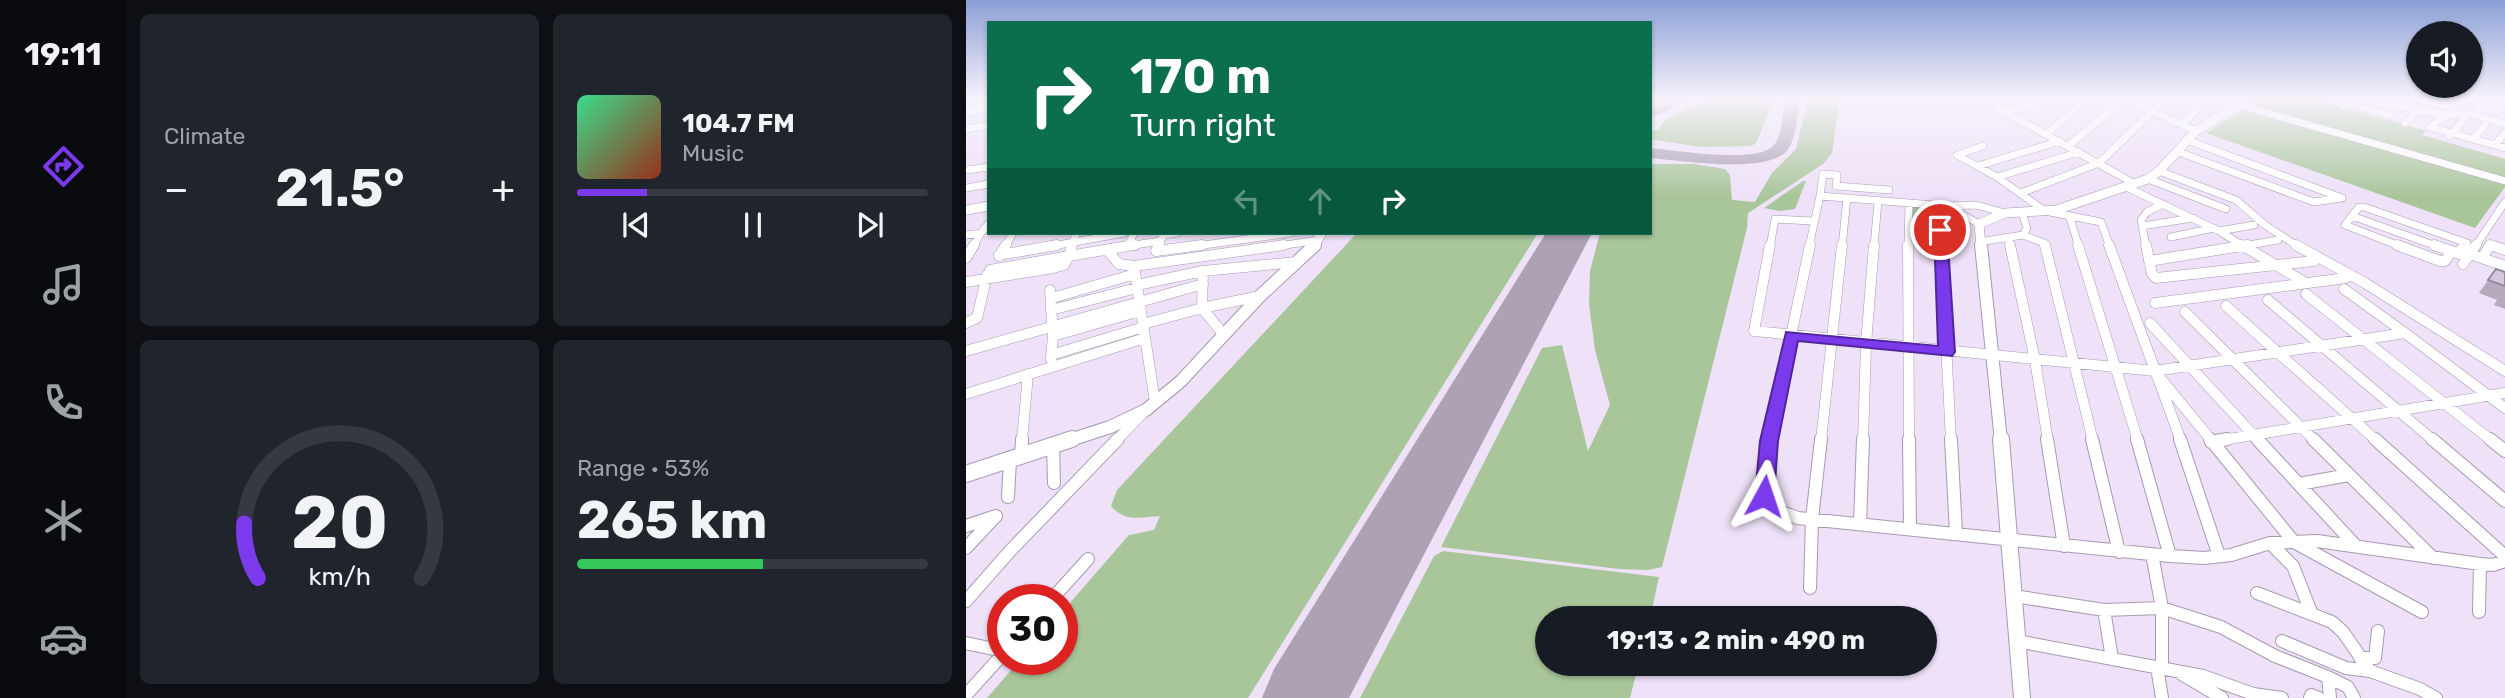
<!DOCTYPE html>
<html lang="en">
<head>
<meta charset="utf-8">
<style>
  :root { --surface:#171b24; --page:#20242c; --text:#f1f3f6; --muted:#9ea1a6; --line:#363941; --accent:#7c3aed }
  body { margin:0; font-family:Rubik,sans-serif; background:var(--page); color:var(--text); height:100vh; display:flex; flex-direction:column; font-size:26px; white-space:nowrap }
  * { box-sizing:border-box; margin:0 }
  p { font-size:23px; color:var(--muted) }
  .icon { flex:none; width:38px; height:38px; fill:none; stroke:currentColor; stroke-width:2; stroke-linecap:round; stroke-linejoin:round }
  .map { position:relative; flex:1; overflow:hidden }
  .details { display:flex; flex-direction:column; gap:14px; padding:14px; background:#0d0f14; width:840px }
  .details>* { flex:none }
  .banner { position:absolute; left:21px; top:21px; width:665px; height:214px; border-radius:0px; box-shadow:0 2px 5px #0004; background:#0b6e4f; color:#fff; overflow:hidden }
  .buttons { position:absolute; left:1440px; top:21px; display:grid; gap:14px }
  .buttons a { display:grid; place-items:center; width:77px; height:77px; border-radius:50%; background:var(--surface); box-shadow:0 2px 5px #0004; font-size:35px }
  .speed { position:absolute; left:21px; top:584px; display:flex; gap:14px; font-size:35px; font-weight:700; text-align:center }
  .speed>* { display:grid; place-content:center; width:91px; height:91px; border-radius:50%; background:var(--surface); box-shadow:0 2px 5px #0004; line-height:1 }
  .speed .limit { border:10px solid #d22; background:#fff; color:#111 }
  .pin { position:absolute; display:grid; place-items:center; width:60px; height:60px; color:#fff; margin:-30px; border:4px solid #fff; border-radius:50%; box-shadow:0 2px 7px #0007 }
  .me { position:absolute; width:77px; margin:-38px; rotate:5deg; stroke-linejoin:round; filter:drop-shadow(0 0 5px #0008) }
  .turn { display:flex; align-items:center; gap:24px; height:147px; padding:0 28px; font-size:32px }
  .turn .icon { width:91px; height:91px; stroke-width:2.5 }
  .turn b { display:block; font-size:49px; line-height:60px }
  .lanes { display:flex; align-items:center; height:66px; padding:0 28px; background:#0003; justify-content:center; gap:35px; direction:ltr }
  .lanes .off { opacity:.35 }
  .big { font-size:52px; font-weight:700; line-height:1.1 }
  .details .widget { flex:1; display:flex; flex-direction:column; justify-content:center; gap:10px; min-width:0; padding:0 24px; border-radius:10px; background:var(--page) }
  .details .dial { align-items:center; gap:0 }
  .dial svg { height:182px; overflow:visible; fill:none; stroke:var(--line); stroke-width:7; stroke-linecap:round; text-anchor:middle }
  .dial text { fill:var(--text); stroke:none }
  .song { display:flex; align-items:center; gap:21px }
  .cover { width:84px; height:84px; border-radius:10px; background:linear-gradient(135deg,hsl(150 70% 55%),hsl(10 70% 35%)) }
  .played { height:7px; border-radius:4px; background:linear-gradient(90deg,var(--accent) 20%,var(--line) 20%) }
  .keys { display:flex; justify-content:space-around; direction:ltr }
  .heat { display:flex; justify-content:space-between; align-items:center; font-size:38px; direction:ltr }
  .charge { height:10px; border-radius:5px; background:linear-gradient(90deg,#34c759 53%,var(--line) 0) }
  .details .tiles { flex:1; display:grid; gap:14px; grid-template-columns:repeat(2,1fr) }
  .trip { position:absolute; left:569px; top:606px; width:402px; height:70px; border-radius:35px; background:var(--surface); box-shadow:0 2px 5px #0004; font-weight:700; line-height:70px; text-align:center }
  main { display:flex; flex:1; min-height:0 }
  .tab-bar { display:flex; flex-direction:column; width:126px; justify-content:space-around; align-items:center; background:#090b0e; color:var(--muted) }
  .tab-bar .icon { width:49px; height:49px }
  .tab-bar .on { color:var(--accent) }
  .tab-bar b { font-size:32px; color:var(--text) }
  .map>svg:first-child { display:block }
  .green { fill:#a9c69a }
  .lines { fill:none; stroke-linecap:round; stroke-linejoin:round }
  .taxiway { fill:#aca2b4; fill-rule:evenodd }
  .runway { fill:#aca2b4; fill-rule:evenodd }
  .minor-far2-casing { stroke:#a69ab0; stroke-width:8 }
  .minor-far1-casing { stroke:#a69ab0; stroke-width:11 }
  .minor-casing { stroke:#a69ab0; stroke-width:14 }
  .tertiary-far2-casing { stroke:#a69ab0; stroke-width:10 }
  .tertiary-far1-casing { stroke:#a69ab0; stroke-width:14 }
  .tertiary-casing { stroke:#a69ab0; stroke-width:18 }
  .minor-far2 { stroke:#fff; stroke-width:7 }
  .minor-far1 { stroke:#fff; stroke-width:10 }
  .minor { stroke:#fff; stroke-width:12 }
  .tertiary-far2 { stroke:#fff; stroke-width:9 }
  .tertiary-far1 { stroke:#fff; stroke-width:12 }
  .tertiary { stroke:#fff; stroke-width:16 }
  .wall { fill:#b5aabe }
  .building { fill:#d3c6dd; stroke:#948b9b; stroke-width:2 }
  .route { fill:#7c3aed; stroke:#51269a; stroke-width:2 }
</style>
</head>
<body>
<main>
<nav class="tab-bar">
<b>19:11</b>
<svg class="icon on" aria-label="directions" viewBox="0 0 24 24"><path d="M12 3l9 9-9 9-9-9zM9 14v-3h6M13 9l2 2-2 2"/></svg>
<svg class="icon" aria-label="music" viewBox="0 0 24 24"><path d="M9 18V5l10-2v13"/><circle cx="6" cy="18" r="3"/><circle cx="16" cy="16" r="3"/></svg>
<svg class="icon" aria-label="phone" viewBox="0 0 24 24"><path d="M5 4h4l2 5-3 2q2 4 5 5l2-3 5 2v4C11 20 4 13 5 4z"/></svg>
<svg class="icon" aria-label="climate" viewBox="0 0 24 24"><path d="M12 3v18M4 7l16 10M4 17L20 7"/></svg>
<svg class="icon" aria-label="car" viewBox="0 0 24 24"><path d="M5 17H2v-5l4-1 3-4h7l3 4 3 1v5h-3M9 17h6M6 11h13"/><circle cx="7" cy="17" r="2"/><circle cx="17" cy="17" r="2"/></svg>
</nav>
<section class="details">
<div class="tiles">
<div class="widget"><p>Climate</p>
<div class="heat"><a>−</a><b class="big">21.5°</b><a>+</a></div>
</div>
<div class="widget">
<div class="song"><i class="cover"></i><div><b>104.7 FM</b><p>Music</p></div></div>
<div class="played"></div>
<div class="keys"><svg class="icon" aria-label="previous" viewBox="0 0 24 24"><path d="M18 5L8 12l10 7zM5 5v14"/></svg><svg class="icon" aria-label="pause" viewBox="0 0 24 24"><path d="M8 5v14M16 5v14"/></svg><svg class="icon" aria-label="next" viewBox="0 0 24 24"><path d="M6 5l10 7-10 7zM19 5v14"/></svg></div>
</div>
<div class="widget dial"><svg viewBox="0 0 100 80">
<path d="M14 69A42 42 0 1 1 86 69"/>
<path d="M14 69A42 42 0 0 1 8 45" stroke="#7c3aed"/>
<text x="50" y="56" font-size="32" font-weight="700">20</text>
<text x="50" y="72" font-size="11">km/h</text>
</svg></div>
<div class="widget"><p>Range · 53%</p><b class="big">265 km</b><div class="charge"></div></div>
</div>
</section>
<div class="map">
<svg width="1539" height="698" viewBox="0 0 1539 698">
  <rect width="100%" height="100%" fill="#eee1f8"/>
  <path class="green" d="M740 99H809L790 143 785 146 735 147 684 139 687 130H692L698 121Z
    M842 99H874L866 153 857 164 782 213 781 228 696 567 682 570 653 569 475 547 576 348 596 345 622 451 644 405 629 350 623 304 624 271 634 233H684V164H729L759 169 764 175 766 200 789 202 806 173 830 149Z
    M1289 99H1348L1460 131 1456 135 1539 159V178L1284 105Z
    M1279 108 1539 181V187L1509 228 1240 133Z
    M837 181H840L829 209 813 211 798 208Z
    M947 206 971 209V233L945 231Z
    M391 233H572L282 698H21L54 660H96V612L163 535 188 530 194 516C176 517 159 523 145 506L151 490Z
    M477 551 693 577 684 618H581V663H673L664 698H394L468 556Z"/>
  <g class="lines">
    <path class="taxiway" d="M705 99H724L684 119V109Z
      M820 99H834C831 114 831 134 823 148 807 176 713 160 684 158V148C708 150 791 164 807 146 817 136 816 112 820 99Z"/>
    <path class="runway" d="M580 233H626L383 698H296L308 669Z"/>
    <defs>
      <path id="minor-far2" d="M1159 99 1230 131
        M1394 99 1481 115
        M1452 99 1488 108 1486 110
        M1528 99 1539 102
        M1273 105 1539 181
        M1377 106 1384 99
        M1032 108 1169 184
        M1397 108 1425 115
        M1041 112 1075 99
        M0 113 23 106
        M1507 115 1523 99
        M1439 123 1454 109
        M1217 124 1240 99
        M1539 124C1512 116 1487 104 1464 127L1539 148
        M0 129 23 125
        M1080 134 1121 99
        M1483 136 1498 120
        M1507 139 1519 125
        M1221 140 1376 198
        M1529 145 1539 133
        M1017 146 991 155 1031 177 1079 211 1135 222 1144 247
        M1102 146 1159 99
        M1210 151 1348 202 1376 198
        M1012 166 1094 141
        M0 170 23 167
        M1193 171 1270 200 1299 225 1333 247
        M1031 177 1113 152
        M1182 179 1260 209
        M1160 187 1253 231 1279 247
        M0 188 23 184
        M1055 193 1133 163 1199 99
        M854 196 857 174 871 175 870 186 923 190
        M973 205 975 247
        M981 206 1010 205 1039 213
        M1386 216 1473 247
        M1104 218 1113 247
        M1176 226 1227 218
        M1253 231 1288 225
        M15 233 23 223
        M168 233 162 246 194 241
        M0 235 15 233 7 247
        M197 235 212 233
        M1057 235 1078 243 1079 247
        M1205 237 1248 228
        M1043 239 1045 247
        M1013 242 1057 235 1061 228 1056 213
        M39 247 47 233
        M81 247 158 233
        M106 247 110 233
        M158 247 162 246
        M192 247 198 233
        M223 247 325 233
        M306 247 353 240
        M804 247 809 219 847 221
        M843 247 854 196 981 206 1013 224
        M876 247 881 198
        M908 247 912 201
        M942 247 943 203
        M1180 247 1175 220 1181 212 1197 204
        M1271 247 1312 240
        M1436 247 1379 225 1393 207H1398L1501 243 1498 247
        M1509 247 1539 202
        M1523 247H1529"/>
      <path id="minor-far1" d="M106 245 103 256 162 246
        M163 245H169
        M193 245 190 251 236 245
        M804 245 788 331 1189 371 1439 333 1378 289
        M942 245 943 441
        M975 245 985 441
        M1044 245 1069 360 1082 441
        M1079 245 1127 441
        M1112 245 1172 441
        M1143 245 1215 441
        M1180 245 1186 274 1190 278 1348 261
        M1276 245 1340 283
        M1330 245 1399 283 1539 371
        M1431 245 1474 261H1479L1486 251
        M1468 245 1502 257
        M141 250 153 264 168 266
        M1492 253 1499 245
        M1504 254 1539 266
        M33 255 91 245
        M33 256 40 245
        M0 258 8 245
        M1516 258 1524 245 1539 250
        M1183 261 1282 245
        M1497 264 1510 245
        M0 282 87 268 98 265 103 256 24 270
        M171 285 237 271
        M84 290 87 336 85 359
        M1340 294 1526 441
        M86 298 169 274
        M1302 300 1468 441
        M1189 303 1380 278
        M1260 306 1411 441
        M85 310 171 288
        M1219 312 1349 441
        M0 323 11 318 21 275
        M1184 323 1293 441
        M177 324 236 308 237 271 331 262
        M1439 333 1539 408
        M258 335 236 308 294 296
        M87 336 174 311
        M0 351 237 284
        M85 355 178 327
        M1195 379 1246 441
        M0 394 179 338
        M189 402 168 266 318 245
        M56 441 62 374
        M150 441 177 413
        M803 441 844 245
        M855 441 876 245
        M897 441 900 344 908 245
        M1251 441 1539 393"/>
      <path id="minor" d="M803 439 798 496 805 508 832 518 1204 556 1238 558 1265 555 1304 543 1351 541 1514 564 1527 565 1539 561
        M943 439 944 529
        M985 439 990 533
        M1081 439 1098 546
        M1126 439 1153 552
        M1171 439 1204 556
        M1214 439 1253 556
        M1244 439 1328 542 1456 612
        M1291 439 1389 545
        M1347 439 1467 558
        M1409 439 1539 556
        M1466 439 1539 501
        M1524 439 1539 451
        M1245 442 1261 439
        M87 446 88 483
        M55 457 56 439
        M1333 484 1383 475
        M42 497 44 460
        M894 524 897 439
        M0 526 30 516 0 548
        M1304 543 1327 566 1345 612
        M1186 554 1196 608V668
        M844 588 846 519 855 439
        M1291 593 1366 622 1377 632 1404 671 1454 689 1470 698
        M1048 596 1138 610 1196 608 1255 627 1309 656 1362 677 1364 698
        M85 600 122 559
        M0 601 44 551 152 439
        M1138 610 1146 658
        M1513 612 1514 564
        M1051 641 1237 676 1287 694 1316 698
        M1316 641 1380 668 1404 671
        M0 643 37 651
        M1394 658H1409L1412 631
        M1191 667 1196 698
        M1214 673 1256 698
        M1362 677 1382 687 1388 698
        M0 695 37 654
        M1344 698 1345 695 1353 698"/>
      <path id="tertiary-far2" d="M0 210 23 206
        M347 247 356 233
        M1015 247 1013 224 1039 213 1090 210 1182 179 1193 171 1230 131 1281 99"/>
      <path id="tertiary-far1" d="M1015 245 1035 441
        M101 441 144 427 180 410 215 381 294 296 349 245"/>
      <path id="tertiary" d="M1035 439 1056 698
        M0 474 106 439"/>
    </defs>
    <use href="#minor-far2" class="minor-far2-casing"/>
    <use href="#minor-far1" class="minor-far1-casing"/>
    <use href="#minor" class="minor-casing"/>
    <use href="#tertiary-far2" class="tertiary-far2-casing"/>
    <use href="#tertiary-far1" class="tertiary-far1-casing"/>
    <use href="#tertiary" class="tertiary-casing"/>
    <use href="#minor-far2" class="minor-far2"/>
    <use href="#minor-far1" class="minor-far1"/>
    <use href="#minor" class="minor"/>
    <use href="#tertiary-far2" class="tertiary-far2"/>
    <use href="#tertiary-far1" class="tertiary-far1"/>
    <use href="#tertiary" class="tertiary"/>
  </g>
  <path class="wall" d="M1530 269 1539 272V309L1528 305 1531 300 1513 293Z"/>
  <path class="building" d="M1530 269 1539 272V286L1522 280Z"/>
  <linearGradient id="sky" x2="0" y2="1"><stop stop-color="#8b9fd5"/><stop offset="0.5" stop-color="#f7f2fc"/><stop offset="1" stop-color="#f7f2fc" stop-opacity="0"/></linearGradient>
  <rect width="1539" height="197" fill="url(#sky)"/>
  <path class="route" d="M974 226 981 230 989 352 986 356 832 341 812 441 808 496 805 502 798 504 791 502 789 496 794 441 820 332 972 346 968 230Z"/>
</svg>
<div class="buttons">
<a><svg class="icon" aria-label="sound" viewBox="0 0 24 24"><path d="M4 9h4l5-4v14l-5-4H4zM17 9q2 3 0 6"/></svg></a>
</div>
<div class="speed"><div class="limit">30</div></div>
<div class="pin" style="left:974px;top:230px;background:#d93025"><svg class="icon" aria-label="arrive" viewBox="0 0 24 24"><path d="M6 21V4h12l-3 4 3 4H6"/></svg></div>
<svg class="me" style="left:798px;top:496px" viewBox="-20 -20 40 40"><path d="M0-17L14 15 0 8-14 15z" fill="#7c3aed" stroke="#fff" stroke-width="4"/></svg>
<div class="trip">19:13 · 2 min · 490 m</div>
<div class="banner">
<div class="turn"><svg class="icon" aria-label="right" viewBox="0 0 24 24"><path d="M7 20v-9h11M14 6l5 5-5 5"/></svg><div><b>170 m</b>Turn right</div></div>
<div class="lanes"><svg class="icon off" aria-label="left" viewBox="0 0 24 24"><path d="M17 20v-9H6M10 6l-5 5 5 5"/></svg><svg class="icon off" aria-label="ahead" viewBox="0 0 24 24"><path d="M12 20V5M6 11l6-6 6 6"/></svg><svg class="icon" aria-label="right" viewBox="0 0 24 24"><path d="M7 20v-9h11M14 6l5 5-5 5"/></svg></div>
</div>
</div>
</main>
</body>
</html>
